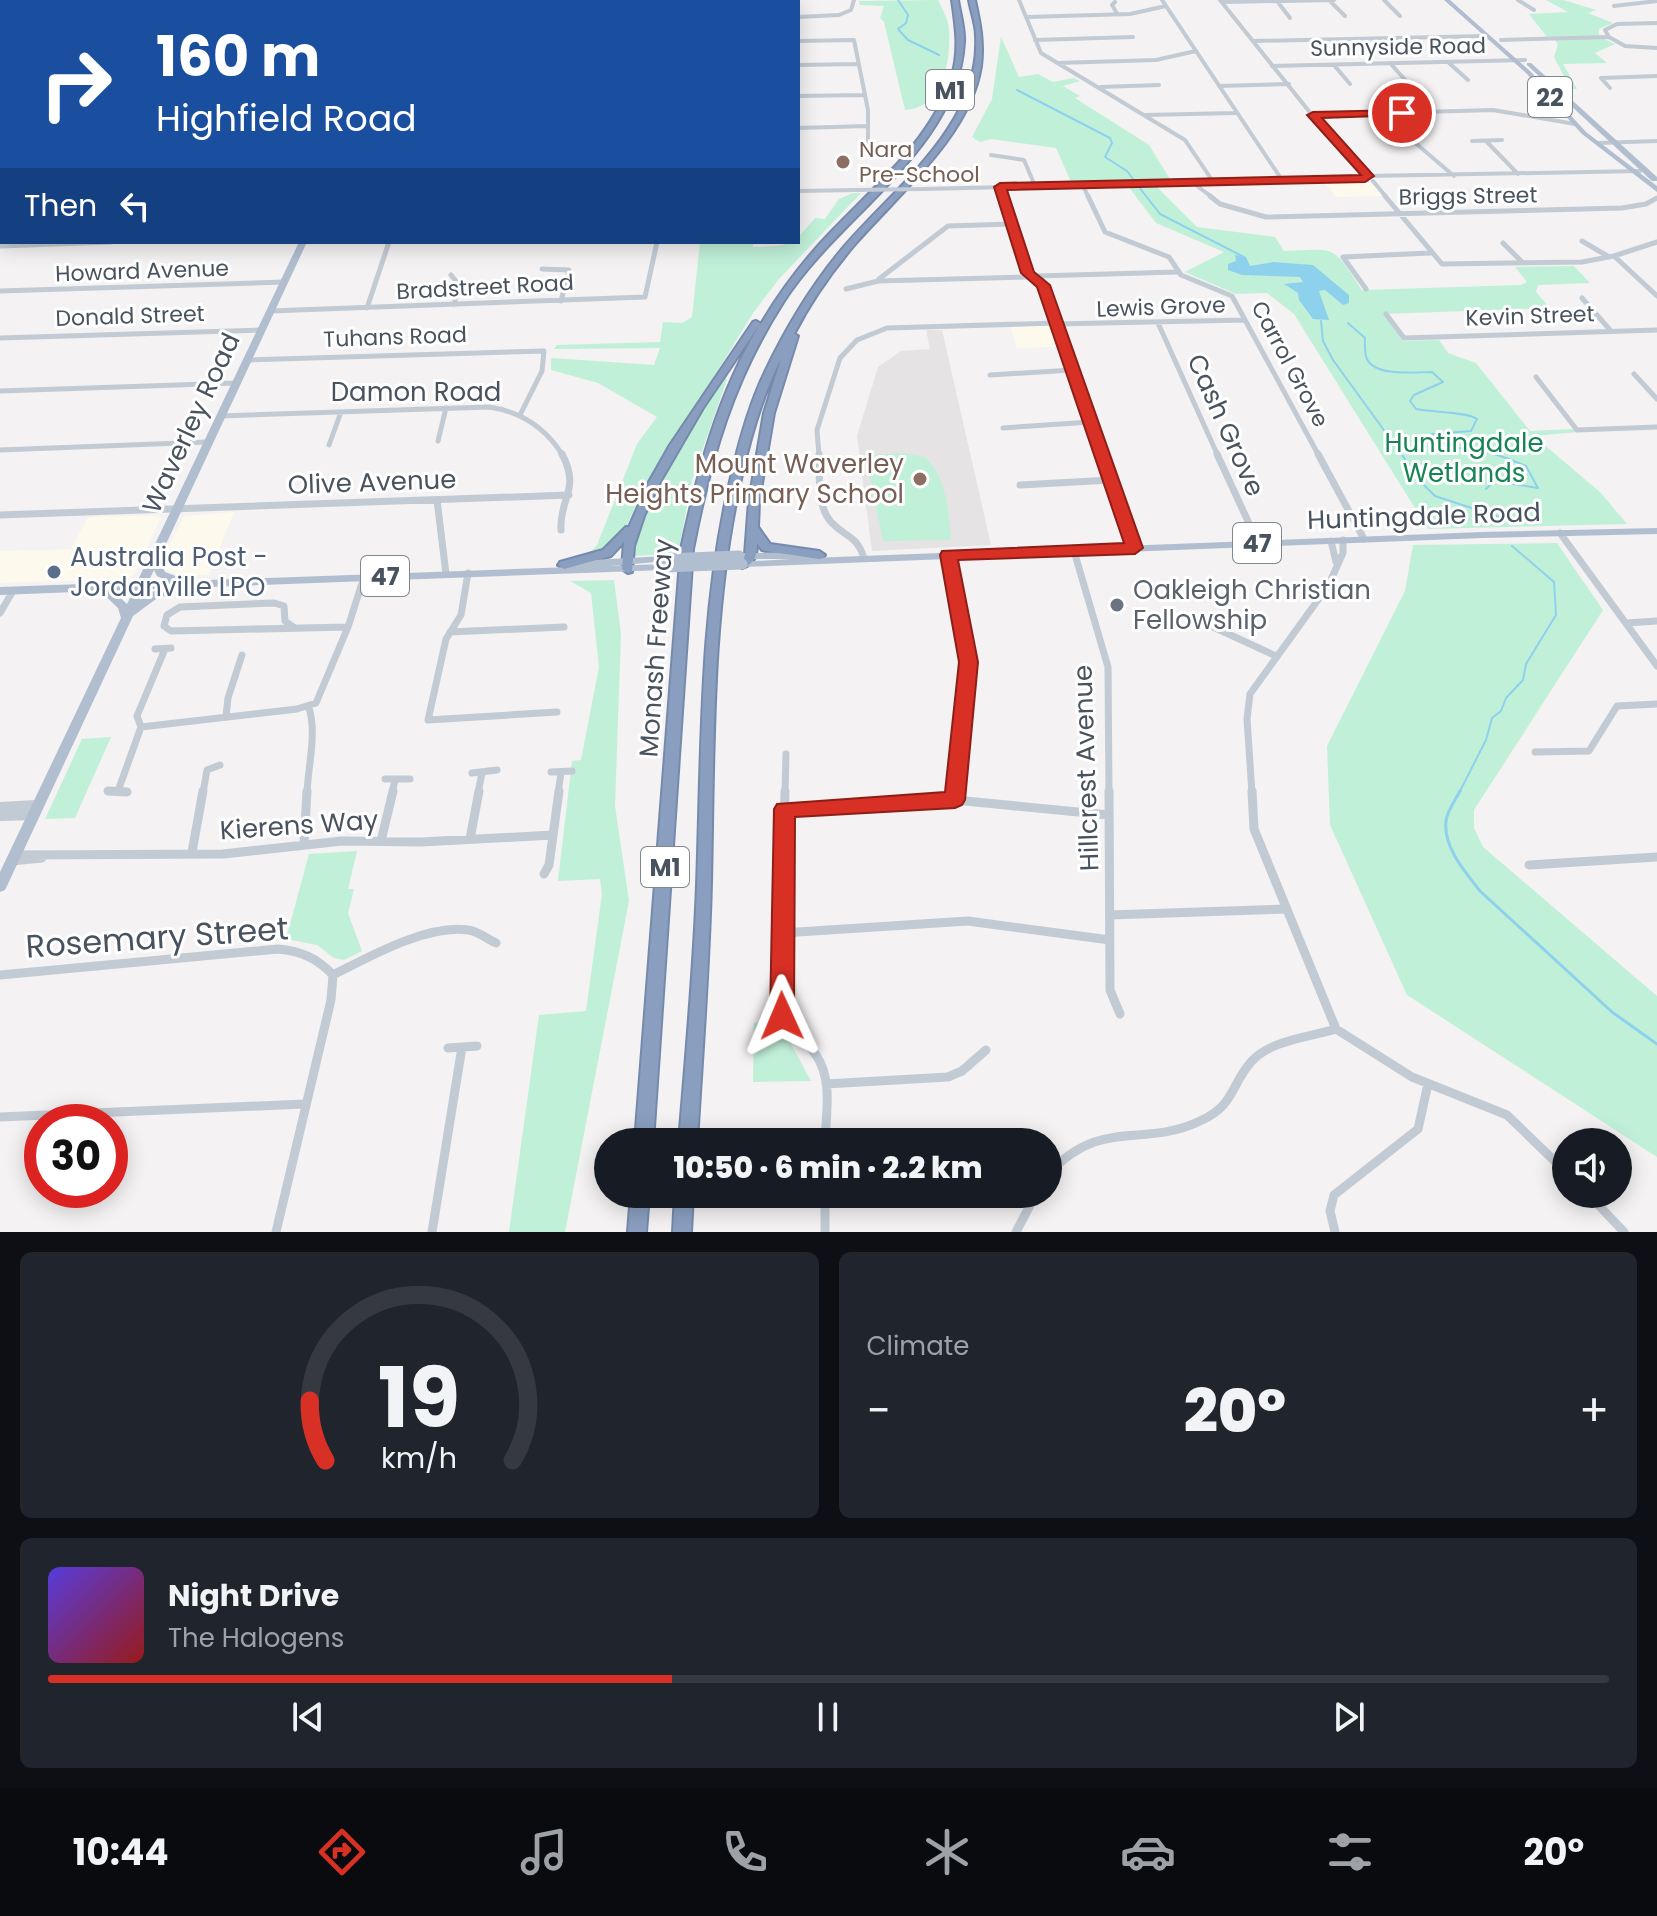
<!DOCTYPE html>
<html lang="en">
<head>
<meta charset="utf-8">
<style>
  :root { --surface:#171b24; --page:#20242c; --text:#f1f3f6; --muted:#9ea1a6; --line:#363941; --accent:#d93025 }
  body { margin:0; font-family:Poppins,sans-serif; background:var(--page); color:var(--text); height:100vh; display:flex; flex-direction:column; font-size:30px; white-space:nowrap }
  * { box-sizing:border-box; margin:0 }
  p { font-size:26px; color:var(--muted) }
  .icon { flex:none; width:44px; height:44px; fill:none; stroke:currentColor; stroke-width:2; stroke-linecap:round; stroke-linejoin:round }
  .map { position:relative; height:1232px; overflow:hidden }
  .drawer { display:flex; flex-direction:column; gap:20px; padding:20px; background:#0d0f14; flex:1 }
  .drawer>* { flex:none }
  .guide { position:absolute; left:0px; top:0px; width:800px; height:244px; box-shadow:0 4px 20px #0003; background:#1a4fa0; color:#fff; overflow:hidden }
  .tools { position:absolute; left:1552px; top:1128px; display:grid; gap:16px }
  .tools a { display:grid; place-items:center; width:80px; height:80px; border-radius:50%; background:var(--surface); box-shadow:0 4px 20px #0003; font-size:40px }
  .speed { position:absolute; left:24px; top:1104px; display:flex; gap:16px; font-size:40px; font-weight:700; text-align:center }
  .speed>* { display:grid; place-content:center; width:104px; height:104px; border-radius:50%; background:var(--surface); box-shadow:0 4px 20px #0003; line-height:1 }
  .speed .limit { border:12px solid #d22; background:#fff; color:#111 }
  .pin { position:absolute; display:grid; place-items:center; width:68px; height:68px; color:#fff; margin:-34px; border:4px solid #fff; border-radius:50%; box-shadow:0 2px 8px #0007 }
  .me { position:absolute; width:88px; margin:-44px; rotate:359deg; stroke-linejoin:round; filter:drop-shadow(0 0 6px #0008) }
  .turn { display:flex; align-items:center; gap:28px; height:168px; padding:0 24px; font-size:36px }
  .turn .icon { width:104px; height:104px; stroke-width:2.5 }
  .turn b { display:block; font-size:56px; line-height:68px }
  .then { display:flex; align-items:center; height:76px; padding:0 24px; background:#0003; gap:16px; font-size:30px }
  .big { font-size:60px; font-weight:800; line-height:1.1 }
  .drawer .tile { flex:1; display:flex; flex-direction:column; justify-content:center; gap:12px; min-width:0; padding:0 28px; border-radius:12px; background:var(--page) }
  .drawer .dial { align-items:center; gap:0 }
  .dial svg { height:208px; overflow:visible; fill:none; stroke:var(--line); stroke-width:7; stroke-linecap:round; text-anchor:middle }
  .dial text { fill:var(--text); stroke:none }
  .song { display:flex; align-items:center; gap:24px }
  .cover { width:96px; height:96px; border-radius:12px; background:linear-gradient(135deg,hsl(250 70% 55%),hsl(0 70% 35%)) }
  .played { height:8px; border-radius:4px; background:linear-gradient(90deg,var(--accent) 40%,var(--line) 40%) }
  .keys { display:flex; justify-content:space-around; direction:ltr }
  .heat { display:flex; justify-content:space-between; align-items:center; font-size:44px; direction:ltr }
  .drawer .tiles { flex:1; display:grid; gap:20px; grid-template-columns:1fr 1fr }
  .tile:last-child { grid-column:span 2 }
  .trip { position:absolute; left:594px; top:1128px; width:468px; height:80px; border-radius:40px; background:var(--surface); box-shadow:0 4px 20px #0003; font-weight:800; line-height:80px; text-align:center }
  .menu { display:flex; height:128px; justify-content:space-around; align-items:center; background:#090b0e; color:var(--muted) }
  .menu .icon { width:56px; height:56px }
  .menu .active { color:var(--accent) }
  .menu b { font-size:36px; color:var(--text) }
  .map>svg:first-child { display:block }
  .commercial { fill:#fdf9ed }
  .education { fill:#e5e3e4 }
  .green { fill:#c1f0d8 }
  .water { fill:#8ed1ed }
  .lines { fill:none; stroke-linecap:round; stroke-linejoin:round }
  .stream-far1 { stroke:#8ed1ed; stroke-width:2 }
  .stream { stroke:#8ed1ed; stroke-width:3 }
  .motorway-casing { stroke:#758aac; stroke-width:4 }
  .minor-far3 { stroke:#c2cad3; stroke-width:4 }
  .minor-far2 { stroke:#c2cad3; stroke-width:5 }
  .minor-far1 { stroke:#c2cad3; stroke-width:7 }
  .minor { stroke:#c2cad3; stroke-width:9 }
  .tertiary { stroke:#c2cad3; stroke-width:12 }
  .primary { fill:#b1bed0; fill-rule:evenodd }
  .motorway { fill:#8a9fc0; fill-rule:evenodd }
  .minor-bridge { stroke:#c2cad3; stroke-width:4 }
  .primary-bridge { stroke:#b1bed0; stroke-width:11 }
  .route { fill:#d93025; stroke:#8d1f18; stroke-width:2 }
  .education-dot { fill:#8d6e63; stroke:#fff; stroke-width:3 }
  .service-dot { fill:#5c6f8a; stroke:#fff; stroke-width:3 }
  .worship-dot { fill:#6b7280; stroke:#fff; stroke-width:3 }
  .labels { text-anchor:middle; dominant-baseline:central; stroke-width:6; stroke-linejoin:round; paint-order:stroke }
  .far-street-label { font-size:22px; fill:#49535f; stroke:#fff }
  .far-education-label { font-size:22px; fill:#785e54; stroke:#fff; text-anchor:start }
  .shield { fill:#fff; stroke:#80878f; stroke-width:2 }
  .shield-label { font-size:24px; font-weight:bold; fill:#49535f }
  .street-label { font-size:26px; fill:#49535f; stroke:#fff }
  .park-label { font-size:26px; fill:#178357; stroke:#fff }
  .education-label { font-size:26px; fill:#785e54; stroke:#fff; text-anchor:end }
  .service-label { font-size:26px; fill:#4e5e75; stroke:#fff; text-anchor:start }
  .worship-label { font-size:26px; fill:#5b616d; stroke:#fff; text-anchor:start }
  .near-street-label { font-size:32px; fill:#49535f; stroke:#fff }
</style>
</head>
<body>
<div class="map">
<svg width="1657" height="1232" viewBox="0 0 1657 1232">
  <rect width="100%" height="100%" fill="#f4f2f2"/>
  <path class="commercial" d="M1362 181 1373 184 1383 196 1336 197 1324 182Z
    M1052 324 1060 347 1017 348 1010 325Z
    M234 512 209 575 180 576 166 570 165 552 184 516Z
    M158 515 161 517 134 575 125 579 0 583V551L71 549 88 517Z"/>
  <path class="education" d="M926 330H942L991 545 872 551 857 436 860 426 878 367 901 351 930 349Z"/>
  <path class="green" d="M938 0C942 9 949 20 949 30 951 60 943 108 905 110L884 22 880 18 884 6 860 5 859 1Z
    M1546 0H1563L1596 10 1588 13 1613 23 1599 29V36L1547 37 1529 14 1568 12Z
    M1001 37 1019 77 1038 74 1053 82 1074 78 1080 81 1063 86 1080 96 1075 98 1149 145 1170 179 1071 182 1056 148 991 139 980 142 972 137 992 99Z
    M1602 38 1615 44 1595 53 1607 63 1563 64 1577 89H1562L1554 81 1566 80 1554 57 1558 44 1554 39Z
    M1128 186H1156L1197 227 1275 237 1284 251C1339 249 1331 244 1362 290L1521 285 1527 282 1515 267 1574 266 1590 283 1538 285 1536 292 1550 308 1384 314 1403 341 1439 340 1448 353 1476 363 1530 431 1573 429 1578 432 1534 436 1601 493 1627 524 1428 529 1294 314 1267 293 1236 294 1185 272 1224 252 1156 223Z
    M853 193H861L779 279 753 313 639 499 620 540 609 550 589 554 597 545 637 444 657 417 598 383 551 370V358L654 365 660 348 554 349 557 345 660 342 663 322 682 323 692 317 700 242H753V247C792 246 791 246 815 218L825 219 839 199Z
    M724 378 727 379 692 480 678 554 631 556C633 509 698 419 724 378Z
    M903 453 925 457C948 479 948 511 951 540L883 541 867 463 871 455Z
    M1557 543 1603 610 1474 810V828L1483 847 1657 996V1157L1407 995 1330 825 1327 746 1405 591 1413 545Z
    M614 580 621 634 615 806 629 901 565 1232H509L539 1015 586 1011 602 894 600 879 558 881 572 761 581 760 599 667 591 593 570 581Z
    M111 737 75 818 45 819 82 739Z
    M357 851 348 889H354L348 913 362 951 344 960 334 958 317 945 286 939 309 854Z
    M778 1020 811 1081 753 1082 754 1023Z"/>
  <path class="water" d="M1235 255 1246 257 1250 266 1273 262 1313 265 1349 295V303L1343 305 1325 290 1319 291 1329 320 1313 319 1299 300 1298 293 1284 284 1303 282 1300 277 1242 275 1228 270V264L1236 261Z"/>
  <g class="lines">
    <path class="stream-far1" d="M898 0 908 15 906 23 898 29 908 40 939 55
      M1017 90 1110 138 1112 143 1105 157 1127 171 1133 179
      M1139 187 1160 214 1244 257
      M1321 321 1323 341 1333 360 1423 484 1435 496 1499 517
      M1348 323 1365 338C1365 344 1364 353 1367 359 1375 377 1416 372 1432 372L1443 382 1414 395 1410 401 1416 409C1430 412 1468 412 1477 419L1471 431 1432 434C1450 452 1471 448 1494 454 1505 457 1516 462 1526 466L1538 488 1494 481 1486 489
      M1459 793 1486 740 1492 718 1501 711 1506 698 1523 680 1526 664 1556 615 1554 582 1512 546"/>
    <path class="stream" d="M1460 791C1456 799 1447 811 1446 821 1443 847 1465 872 1480 891L1612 1012 1657 1044"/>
    <defs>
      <path id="motorway" d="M952 0H958C960 13 965 29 964 42 958 150 838 216 784 301 733 380 711 457 693 549L653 1142H635L681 549C698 470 718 394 760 324L703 408 660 482 644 516 634 546 632 572 628 573 622 569 624 542 611 556 564 569 558 565 560 562 603 550 626 527H629L649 482 670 445 753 322 756 321 761 324C781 290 804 260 831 232 876 185 930 141 951 79 960 52 956 27 952 0Z
        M969 0H975C980 23 984 43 981 66 971 134 899 194 856 243 832 271 811 301 794 334L798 336 774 413 759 501 758 527 770 544 819 551 825 555 823 558 819 559 766 551 762 550 757 543C757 555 755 564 742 568L736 564 745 555 749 501 764 413 781 359C762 396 750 438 741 479 711 611 714 747 711 882 709 969 702 1056 697 1142H679C686 1056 694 971 697 885 702 748 699 611 731 477 739 442 749 405 765 372 786 328 811 286 843 248 895 187 981 125 976 36 976 24 971 12 969 0Z
        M631 1194H649L646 1232H628Z
        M675 1194H693L691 1232H673Z"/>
    </defs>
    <use href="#motorway" class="motorway-casing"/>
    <path class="minor-far3" d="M1019 0 1041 53 1185 140 1212 180
      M1162 0 1282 180
      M1220 0 1328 135 1348 152 1368 176
      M1384 0 1400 16
      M1518 0 1534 10
      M1277 1 1290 18
      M1330 1 1345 16
      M1115 2 1112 5 1118 15
      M1222 2 1334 0
      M1614 6 1657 1
      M798 17 839 15 851 10 854 0
      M1027 17 1130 14 1166 6
      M1609 37 1605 30 1617 24 1657 23
      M1035 40 1133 37
      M1501 40 1609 37 1625 46 1657 48
      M798 41 854 40 868 110V145L865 150
      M1253 41 1487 36
      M1057 63 1156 60 1196 51
      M1390 63 1407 82
      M1449 63 1468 80
      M798 65 858 64
      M1334 65 1350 84
      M1272 66 1525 60
      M1219 86 1289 84
      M1100 87 1159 85
      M1610 88 1601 78 1657 76
      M798 96 864 95
      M1146 115 1236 113
      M1313 115 1493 110 1575 124
      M798 128 868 126
      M1406 135 1454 176
      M1472 141 1502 140
      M1487 142 1518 174
      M1598 143 1657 141
      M991 155 1024 160 1035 186
      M1367 180 1365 177 1368 176 1640 171
      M1373 181 1387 198
      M1192 182 1213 198
      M1083 186 1089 198
      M1000 187 1004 198
      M924 189 1365 178
      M798 191 855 190"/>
    <path class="minor-far2" d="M1003 196 1027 268
      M1088 196 1105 232 1169 257 1181 275 1232 296 1319 456
      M1210 196 1220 204 1266 217 1622 208 1646 204 1657 198
      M1385 196 1442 264 1582 262 1614 256 1657 242
      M1582 241 1609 257
      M1503 243 1523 263
      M0 246 111 242
      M1614 256 1657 296
      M542 269 569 270 561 301
      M451 275 459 285 454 305
      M1038 276 1177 272
      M879 279 948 226 1011 224
      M1043 285 1028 273 1027 268 1044 282 1103 456
      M846 289 878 281 1030 277
      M1366 289 1343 257 1430 253
      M0 291 284 282
      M1582 298 1611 331
      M367 308 389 242
      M270 311 645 297 657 242
      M1386 314 1404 338 1657 330
      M1158 323 1218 456
      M1056 324 1245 320
      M0 338 261 330
      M247 360 544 351 542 371 521 413
      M1634 374 1657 399
      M990 375 1072 370
      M1536 377 1577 430 1657 427
      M0 391 236 383
      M220 416 489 407C522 412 546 428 563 456
      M1003 428 1091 422
      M438 441 446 408
      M329 445 341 412
      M0 450 207 442
      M819 456 817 430 840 358 857 340 887 328 1056 323"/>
    <path class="minor-far1" d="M819 454C820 475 816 505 831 522 846 538 856 534 864 558
      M1103 454 1135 548
      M1217 454 1258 543
      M1318 454 1364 539
      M1020 485 1111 480
      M437 500 446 574
      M0 515 569 495
      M561 530C559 498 581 490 562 454
      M1560 533 1657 666
      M1331 541 1336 562
      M1074 551 1108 667 1109 793
      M948 555 968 662 956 793
      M468 573 461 615 446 639 428 720 557 712
      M0 613 13 591
      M1626 623 1657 621
      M1211 626 1276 656
      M295 628 285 621 284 606 274 603 180 607 167 615 164 626 171 631 348 627
      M450 632 564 627
      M155 649 171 648
      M226 716 228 698 242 655
      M141 727 297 709 316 703 348 627 364 577
      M1535 752 1589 751 1617 706 1657 704
      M551 772 572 771
      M472 773 497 770
      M385 779H410
      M108 791 127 792
      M118 791 141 727 137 716 165 649
      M203 793 207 770 220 765
      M307 793C308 766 317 733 309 708
      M392 793 395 780
      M478 793 482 773
      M558 793 561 773
      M785 793 786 754
      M1252 793 1247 719 1250 694 1328 586 1343 553V540"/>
    <path class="minor" d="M108 791 127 792
      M785 791 780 1004C786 1027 803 1037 816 1055 833 1080 826 1113 825 1142
      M1109 791 1110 990 1120 1014
      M1252 791 1254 829 1336 1029 1412 1077 1507 1115 1566 1172
      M955 800 956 791
      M784 809 955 800 1109 815
      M470 839 479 791
      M381 841 393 791
      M304 844 307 791
      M192 852 203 791
      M14 855 223 854 342 841 421 842 553 835
      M11 861 42 858
      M1529 865 1657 857
      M544 874 549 865 559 791
      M1110 915 1286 909
      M782 933 968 921 1110 940
      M0 975 278 949C301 951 317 958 333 975L331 1000 276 1232
      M333 975C369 957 427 924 468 930 478 931 487 939 496 943
      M448 1048 477 1046
      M826 1084 948 1077 962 1071 986 1050
      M0 1117 305 1104
      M1048 1174C1102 1116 1141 1149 1200 1121 1235 1105 1230 1086 1251 1062 1270 1040 1310 1037 1336 1029
      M825 1194V1232
      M1588 1194 1624 1232
      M432 1232 462 1047
      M1016 1232 1036 1194
      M1335 1232 1330 1211 1334 1195 1418 1129 1428 1084"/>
    <path class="tertiary" d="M0 808 37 806
      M0 815 34 814"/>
    <path class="primary" d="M413 0H419L418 2H412Z
      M1444 0H1450L1531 72 1586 132 1657 186V192L1582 134 1527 74Z
      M1527 63H1531L1657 177V181H1652L1527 65Z
      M299 242H307L159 559 165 572 181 578 182 581 572 567 569 564 574 561 665 556 669 557 670 559 669 561 609 566 664 564 669 567 664 570 179 588 178 591 156 599 133 616 7 886 5 890 0 892V872L121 618 118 608 100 591 0 595V587L137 582ZM154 570 157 576 168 581 148 582ZM145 589H161L148 593 140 600ZM134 590 127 604 113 591Z
      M1657 528V534L1482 538 742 567 738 566 737 564 738 562 791 559H741L736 556 741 553 808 552 813 555 810 558 1482 532Z"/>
    <use href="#motorway" class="motorway"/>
    <path class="minor-bridge" d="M855 190 924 189"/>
    <path class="primary-bridge" d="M665 559 739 556
      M664 567 742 564"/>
  </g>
  <path class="route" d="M1402 110 1406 111V115L1322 118 1374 176 1365 182 1007 190 1034 272 1050 285 1143 548 1135 554 958 560 978 662 965 800 962 805 955 808 795 817 794 1016 790 1023 782 1027 774 1023 770 1016 774 809 777 804 945 792 959 662 940 555 942 551 1124 543 1037 287 1021 273 994 187 1000 183 1361 175 1307 115 1313 112Z"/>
  <g class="education-dot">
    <circle cx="843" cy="162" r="8"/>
    <circle cx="920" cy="479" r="8"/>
  </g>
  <circle class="service-dot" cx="54" cy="572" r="8"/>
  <circle class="worship-dot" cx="1117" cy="605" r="8"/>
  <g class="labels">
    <g class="far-street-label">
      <text transform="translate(1398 47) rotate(-1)">Sunnyside Road</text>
      <text transform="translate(1468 196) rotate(-1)">Briggs Street</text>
      <text transform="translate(142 271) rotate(-2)">Howard Avenue</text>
      <text transform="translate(485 287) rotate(-3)">Bradstreet Road</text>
      <text transform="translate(1161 307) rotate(-2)">Lewis Grove</text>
      <text transform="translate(130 316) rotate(-2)">Donald Street</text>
      <text transform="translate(1530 316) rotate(-2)">Kevin Street</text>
      <text transform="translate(395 337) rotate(-2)">Tuhans Road</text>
      <text transform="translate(1290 364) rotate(62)">Carrol Grove</text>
    </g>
    <g class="far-education-label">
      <text x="859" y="149">Nara<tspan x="859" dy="25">Pre-School</tspan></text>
    </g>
    <g class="shield">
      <rect x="926" y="70" width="48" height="40" rx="6"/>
      <rect x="1528" y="77" width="44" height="40" rx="6"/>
      <rect x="1233" y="523" width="48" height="40" rx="6"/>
      <rect x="361" y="556" width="48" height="40" rx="6"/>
      <rect x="641" y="847" width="48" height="40" rx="6"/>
    </g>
    <g class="shield-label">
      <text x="950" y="90">M1</text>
      <text x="1550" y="97">22</text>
      <text x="1257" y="543">47</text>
      <text x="385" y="576">47</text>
      <text x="665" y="867">M1</text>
    </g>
    <g class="street-label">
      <text x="416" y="392">Damon Road</text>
      <text transform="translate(191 423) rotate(-65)">Waverley Road</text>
      <text transform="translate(1226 425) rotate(66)">Cash Grove</text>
      <text transform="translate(372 482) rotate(-2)">Olive Avenue</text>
      <text transform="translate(1424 516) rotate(-2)">Huntingdale Road</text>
      <text transform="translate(656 648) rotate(-86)">Monash Freeway</text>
      <text transform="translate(1086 768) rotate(-92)">Hillcrest Avenue</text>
      <text transform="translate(299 825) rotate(-4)">Kierens Way</text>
    </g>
    <g class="park-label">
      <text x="1464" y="443">Huntingdale<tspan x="1464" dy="30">Wetlands</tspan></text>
    </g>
    <g class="education-label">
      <text x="904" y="464">Mount Waverley<tspan x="904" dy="30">Heights Primary School</tspan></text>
    </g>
    <g class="service-label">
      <text x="70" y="557">Australia Post -<tspan x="70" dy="30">Jordanville LPO</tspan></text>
    </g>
    <g class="worship-label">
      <text x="1133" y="590">Oakleigh Christian<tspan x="1133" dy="30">Fellowship</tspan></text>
    </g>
    <g class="near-street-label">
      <text transform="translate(157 937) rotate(-4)">Rosemary Street</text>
    </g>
  </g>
</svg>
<div class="tools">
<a><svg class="icon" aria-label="sound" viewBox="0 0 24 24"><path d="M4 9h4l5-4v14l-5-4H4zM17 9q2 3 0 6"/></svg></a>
</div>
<div class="speed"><div class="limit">30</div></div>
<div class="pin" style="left:1402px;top:113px;background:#d93025"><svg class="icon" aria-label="arrive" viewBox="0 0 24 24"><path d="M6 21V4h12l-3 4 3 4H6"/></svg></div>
<svg class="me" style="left:782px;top:1016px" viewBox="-20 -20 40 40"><path d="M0-17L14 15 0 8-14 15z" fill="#d93025" stroke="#fff" stroke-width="4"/></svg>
<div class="trip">10:50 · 6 min · 2.2 km</div>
<div class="guide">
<div class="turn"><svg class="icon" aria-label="right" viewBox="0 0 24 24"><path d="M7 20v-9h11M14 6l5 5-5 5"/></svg><div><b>160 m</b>Highfield Road</div></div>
<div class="then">Then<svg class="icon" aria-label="left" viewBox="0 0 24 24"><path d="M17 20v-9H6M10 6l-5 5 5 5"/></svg></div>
</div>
</div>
<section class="drawer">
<div class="tiles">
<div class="tile dial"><svg viewBox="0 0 100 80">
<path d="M14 69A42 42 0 1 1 86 69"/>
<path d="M14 69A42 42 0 0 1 8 46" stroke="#d93025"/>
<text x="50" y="56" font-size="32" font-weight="700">19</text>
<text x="50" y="72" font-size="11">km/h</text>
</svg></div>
<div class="tile"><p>Climate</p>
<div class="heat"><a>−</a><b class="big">20°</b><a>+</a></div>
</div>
<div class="tile">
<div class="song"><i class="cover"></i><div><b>Night Drive</b><p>The Halogens</p></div></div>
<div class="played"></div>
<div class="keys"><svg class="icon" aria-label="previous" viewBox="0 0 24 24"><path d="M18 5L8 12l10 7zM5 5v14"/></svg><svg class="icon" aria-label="pause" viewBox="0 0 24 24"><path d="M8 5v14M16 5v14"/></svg><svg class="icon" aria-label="next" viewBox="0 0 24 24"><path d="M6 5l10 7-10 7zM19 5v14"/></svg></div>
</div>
</div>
</section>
<nav class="menu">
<b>10:44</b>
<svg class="icon active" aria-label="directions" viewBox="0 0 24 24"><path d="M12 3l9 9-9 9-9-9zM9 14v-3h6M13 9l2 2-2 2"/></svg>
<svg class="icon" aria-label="music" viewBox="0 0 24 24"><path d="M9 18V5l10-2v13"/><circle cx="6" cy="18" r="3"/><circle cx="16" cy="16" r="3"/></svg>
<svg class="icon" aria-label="phone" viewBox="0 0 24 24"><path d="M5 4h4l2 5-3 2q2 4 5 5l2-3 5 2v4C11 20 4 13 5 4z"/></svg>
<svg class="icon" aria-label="climate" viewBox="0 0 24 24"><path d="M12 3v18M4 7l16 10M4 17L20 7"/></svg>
<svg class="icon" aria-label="car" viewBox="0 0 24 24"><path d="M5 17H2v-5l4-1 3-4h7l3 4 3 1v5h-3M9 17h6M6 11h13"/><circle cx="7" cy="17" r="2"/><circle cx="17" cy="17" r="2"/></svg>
<svg class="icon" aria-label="filters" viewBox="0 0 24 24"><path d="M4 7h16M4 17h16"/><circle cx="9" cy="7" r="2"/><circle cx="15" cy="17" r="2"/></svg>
<b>20°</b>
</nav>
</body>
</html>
